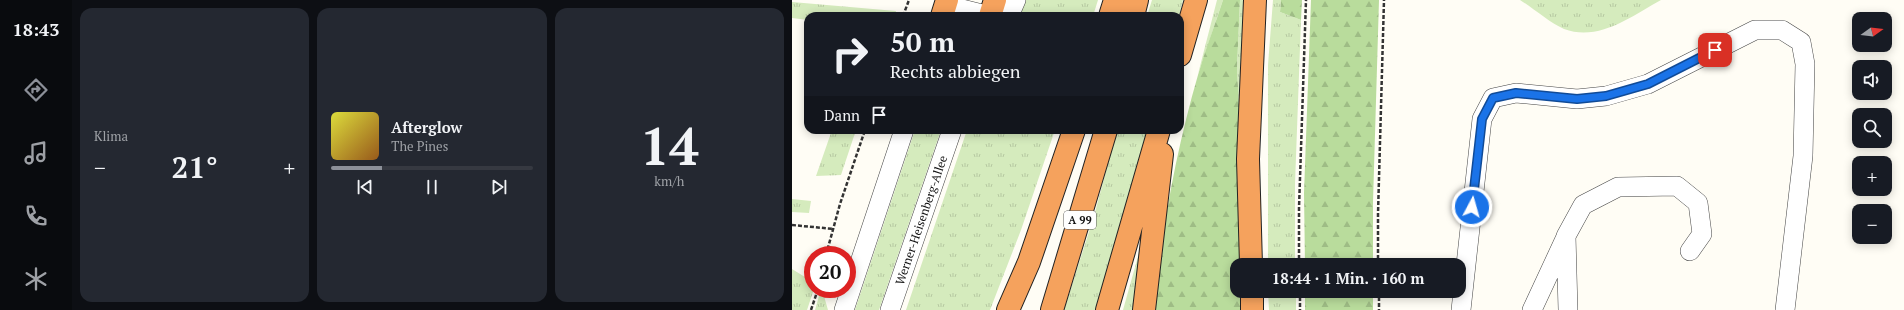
<!DOCTYPE html>
<html lang="de">
<head>
<meta charset="utf-8">
<style>
  :root { --surface:#171b24; --page:#242831; --text:#f1f3f6; --muted:#9ea1a6; --line:#363941; --accent:#8c9099 }
  body { margin:0; font-family:"PT Serif",serif; background:var(--page); color:var(--text); height:100vh; display:flex; flex-direction:column; font-size:15px; white-space:nowrap }
  * { box-sizing:border-box; margin:0 }
  p { font-size:13px; color:var(--muted) }
  .icon { flex:none; width:22px; height:22px; fill:none; stroke:currentColor; stroke-width:2; stroke-linecap:round; stroke-linejoin:round }
  .map { position:relative; flex:1; overflow:hidden }
  .side { display:flex; flex-direction:column; gap:8px; padding:8px; background:#0d0f14; width:720px }
  .side>* { flex:none }
  .banner { position:absolute; left:12px; top:12px; width:380px; height:122px; border-radius:12px; box-shadow:0 2px 10px #0003; background:#171b24; color:var(--text); overflow:hidden }
  .needle { width:26px; rotate:75deg }
  .controls { position:absolute; left:1060px; top:12px; display:grid; gap:8px }
  .controls a { display:grid; place-items:center; width:40px; height:40px; border-radius:8px; background:var(--surface); box-shadow:0 2px 10px #0003; font-size:20px }
  .speed { position:absolute; left:12px; top:246px; display:flex; gap:8px; font-size:20px; font-weight:700; text-align:center }
  .speed>* { display:grid; place-content:center; width:52px; height:52px; border-radius:50%; background:var(--surface); box-shadow:0 2px 10px #0003; line-height:1 }
  .speed .limit { border:6px solid #d22; background:#fff; color:#111 }
  .pin { position:absolute; display:grid; place-items:center; width:34px; height:34px; color:#fff; margin:-17px; border-radius:8px; box-shadow:0 2px 6px #0006 }
  .me { position:absolute; width:44px; margin:-22px; rotate:6deg; stroke-linejoin:round; filter:drop-shadow(0 0 3px #0008) }
  .turn { display:flex; align-items:center; gap:14px; height:84px; padding:0 20px; font-size:18px }
  .turn .icon { width:52px; height:52px; stroke-width:2.5 }
  .turn b { display:block; font-size:28px; line-height:34px }
  .then { display:flex; align-items:center; height:38px; padding:0 20px; background:#0003; gap:8px; font-size:15px }
  .big { font-size:30px; font-weight:800; line-height:1.1 }
  .side .card { flex:1; display:flex; flex-direction:column; justify-content:center; gap:6px; min-width:0; padding:0 14px; border-radius:12px; background:var(--page) }
  .side .dial { align-items:center; gap:0 }
  .dial b { font-size:52px; line-height:1 }
  .song { display:flex; align-items:center; gap:12px }
  .cover { width:48px; height:48px; border-radius:6px; background:linear-gradient(135deg,hsl(60 70% 55%),hsl(30 70% 35%)) }
  .played { height:4px; border-radius:2px; background:linear-gradient(90deg,var(--accent) 25%,var(--line) 25%) }
  .keys { display:flex; justify-content:space-around; direction:ltr }
  .heat { display:flex; justify-content:space-between; align-items:center; font-size:22px; direction:ltr }
  .side .tiles { flex:1; display:grid; gap:8px; grid-template-columns:repeat(3,1fr) }
  .trip { position:absolute; left:438px; top:258px; width:236px; height:40px; border-radius:12px; background:var(--surface); box-shadow:0 2px 10px #0003; font-weight:800; line-height:40px; text-align:center }
  main { display:flex; flex:1; min-height:0 }
  .menu { display:flex; flex-direction:column; width:72px; justify-content:space-around; align-items:center; background:#090b0e; color:var(--muted) }
  .menu .icon { width:28px; height:28px }
  .menu .active { color:var(--accent) }
  .menu b { font-size:18px; color:var(--text) }
  .map>svg:first-child { display:block }
  .grass { fill:url(#grass-tufts) }
  .forest { fill:url(#forest-firs) }
  .lines { fill:none; stroke-linecap:round; stroke-linejoin:round }
  .minor-casing { stroke:#444; stroke-width:20 }
  .highway-casing { stroke:#222; stroke-width:24 }
  .path { stroke:#333; stroke-width:2.5; stroke-dasharray:4 2; stroke-linecap:butt }
  .minor { stroke:#fff; stroke-width:19 }
  .highway { stroke:#f5a25d; stroke-width:22 }
  .route-casing { stroke:#114b97; stroke-width:10 }
  .route { stroke:#1a73e8; stroke-width:7 }
  .labels { text-anchor:middle; dominant-baseline:central; stroke-width:4; stroke-linejoin:round; paint-order:stroke }
  .shield { fill:#fff; stroke:#585858; stroke-width:1 }
  .shield-label { font-size:11px; font-weight:bold; fill:#111 }
  .street-label { font-size:12px; fill:#111; stroke:#fff }
</style>
</head>
<body>
<main>
<nav class="menu">
<b>18:43</b>
<svg class="icon active" aria-label="directions" viewBox="0 0 24 24"><path d="M12 3l9 9-9 9-9-9zM9 14v-3h6M13 9l2 2-2 2"/></svg>
<svg class="icon" aria-label="music" viewBox="0 0 24 24"><path d="M9 18V5l10-2v13"/><circle cx="6" cy="18" r="3"/><circle cx="16" cy="16" r="3"/></svg>
<svg class="icon" aria-label="phone" viewBox="0 0 24 24"><path d="M5 4h4l2 5-3 2q2 4 5 5l2-3 5 2v4C11 20 4 13 5 4z"/></svg>
<svg class="icon" aria-label="climate" viewBox="0 0 24 24"><path d="M12 3v18M4 7l16 10M4 17L20 7"/></svg>
</nav>
<section class="side">
<div class="tiles">
<div class="card"><p>Klima</p>
<div class="heat"><a>−</a><b class="big">21°</b><a>+</a></div>
</div>
<div class="card">
<div class="song"><i class="cover"></i><div><b>Afterglow</b><p>The Pines</p></div></div>
<div class="played"></div>
<div class="keys"><svg class="icon" aria-label="previous" viewBox="0 0 24 24"><path d="M18 5L8 12l10 7zM5 5v14"/></svg><svg class="icon" aria-label="pause" viewBox="0 0 24 24"><path d="M8 5v14M16 5v14"/></svg><svg class="icon" aria-label="next" viewBox="0 0 24 24"><path d="M6 5l10 7-10 7zM19 5v14"/></svg></div>
</div>
<div class="card dial"><b>14</b><p>km/h</p></div>
</div>
</section>
<div class="map">
<svg width="1112" height="310" viewBox="0 0 1112 310">
  <defs>
    <pattern id="grass-tufts" width="24" height="20" patternUnits="userSpaceOnUse"><rect width="24" height="20" fill="#d5ebbd"/><path d="M3 7l-1-3M5 7V3M7 7l1-3M15 17l-1-3M17 17v-4M19 17l1-3" fill="none" stroke="#b6c8a1"/></pattern>
    <pattern id="forest-firs" width="22" height="20" patternUnits="userSpaceOnUse"><rect width="22" height="20" fill="#b9dc9c"/><path d="M5 1l3.5 6h-7zM16 11l3.5 6h-7z" fill="#9ebc85"/></pattern>
  </defs>
  <rect width="100%" height="100%" fill="#fffdf5"/>
  <path class="grass" d="M233 0H306L301 16H223Z
    M360 0H391L387 16H355Z
    M425 0H431L406 74Z
    M448 0H456L450 163 445 68Z
    M481 0H489L488 12 509 20 503 184V265H476V65Z
    M728 0H869C840 16 807 42 772 29 758 23 741 8 728 0Z
    M0 2 104 11 103 16H16V20L0 18Z
    M40 130H64L49 175 24 176Z
    M123 130H149L87 310H63Z
    M175 130H263L229 230 198 310H114Z
    M325 130H355L331 219 303 310H272L302 216Z
    M0 199 19 201 17 213 0 212Z
    M352 235 347 310H331Z
    M0 269 21 282 22 289 15 310H0Z
    M30 289 36 310H23L29 289Z
    M476 291H504V310H477Z"/>
  <path class="forest" d="M431 0H448L445 68 450 163 451 265H445V291H452L453 310H363C369 231 384 151 406 75 413 50 423 25 431 0Z
    M489 0H510L509 20 488 12Z
    M519 0H587L581 202V265H513L512 193Z
    M513 291H581V310H513Z"/>
  <g class="lines">
    <defs>
      <path id="minor" d="M154 5 198 16
        M217 16 224 0
        M52 310 112 130
        M98 310 160 130
        M669 310 690 119 701 98 724 93 785 99 814 96 856 84 963 30H990L1009 42 1013 64 1011 156 993 310
        M740 310 773 239
        M776 310 774 236 791 205 826 187 885 186 906 203 910 234 898 251"/>
      <path id="highway" d="M150 16 155 0
        M198 16 203 0
        M318 16 323 0
        M341 16 345 0
        M388 55 404 0
        M459 265 456 159 463 0
        M460 291V310
        M216 310 237 262 282 130
        M260 310 314 130
        M315 310 367 130
        M352 310 370 154"/>
    </defs>
    <use href="#minor" class="minor-casing"/>
    <use href="#highway" class="highway-casing"/>
    <path class="path" d="M111 16 117 0
      M0 225 42 229
      M34 255 48 204 73 130
      M507 265V208L514 0
      M586 265V214L592 0
      M508 291V310
      M587 291V310
      M19 310 26 289"/>
    <use href="#minor" class="minor"/>
    <use href="#highway" class="highway"/>
  </g>
  <g class="lines">
    <defs>
      <path id="route" d="M680 207 690 119 701 98 724 93 785 99 814 96 856 84 923 50"/>
    </defs>
    <use href="#route" class="route-casing"/>
    <use href="#route" class="route"/>
  </g>
  <g class="labels">
    <rect class="shield" x="272" y="211" width="32" height="18" rx="3"/>
    <g class="shield-label">
      <text x="288" y="220">A 99</text>
    </g>
    <g class="street-label">
      <text transform="translate(129 220) rotate(-71)">Werner-Heisenberg-Allee</text>
    </g>
  </g>
</svg>
<div class="controls">
<a><svg class="needle" viewBox="-14 -14 28 28"><path d="M0-13l5 13h-10z" fill="#e53935"/><path d="M0 13l5-13h-10z" fill="#9ea1a6"/></svg></a>
<a><svg class="icon" aria-label="sound" viewBox="0 0 24 24"><path d="M4 9h4l5-4v14l-5-4H4zM17 9q2 3 0 6"/></svg></a>
<a><svg class="icon" aria-label="search" viewBox="0 0 24 24"><circle cx="10" cy="10" r="6"/><path d="M15 15l6 6"/></svg></a>
<a>+</a>
<a>−</a>
</div>
<div class="speed"><div class="limit">20</div></div>
<div class="pin" style="left:923px;top:50px;background:#d93025"><svg class="icon" aria-label="arrive" viewBox="0 0 24 24"><path d="M6 21V4h12l-3 4 3 4H6"/></svg></div>
<svg class="me" style="left:680px;top:207px" viewBox="-20 -20 40 40"><circle r="17" fill="#1a73e8" stroke="#fff" stroke-width="3"/><path d="M0-11L8 9 0 5-8 9z" fill="#fff"/></svg>
<div class="trip">18:44 · 1 Min. · 160 m</div>
<div class="banner">
<div class="turn"><svg class="icon" aria-label="right" viewBox="0 0 24 24"><path d="M7 20v-9h11M14 6l5 5-5 5"/></svg><div><b>50 m</b>Rechts abbiegen</div></div>
<div class="then">Dann<svg class="icon" aria-label="arrive" viewBox="0 0 24 24"><path d="M6 21V4h12l-3 4 3 4H6"/></svg></div>
</div>
</div>
</main>
</body>
</html>
